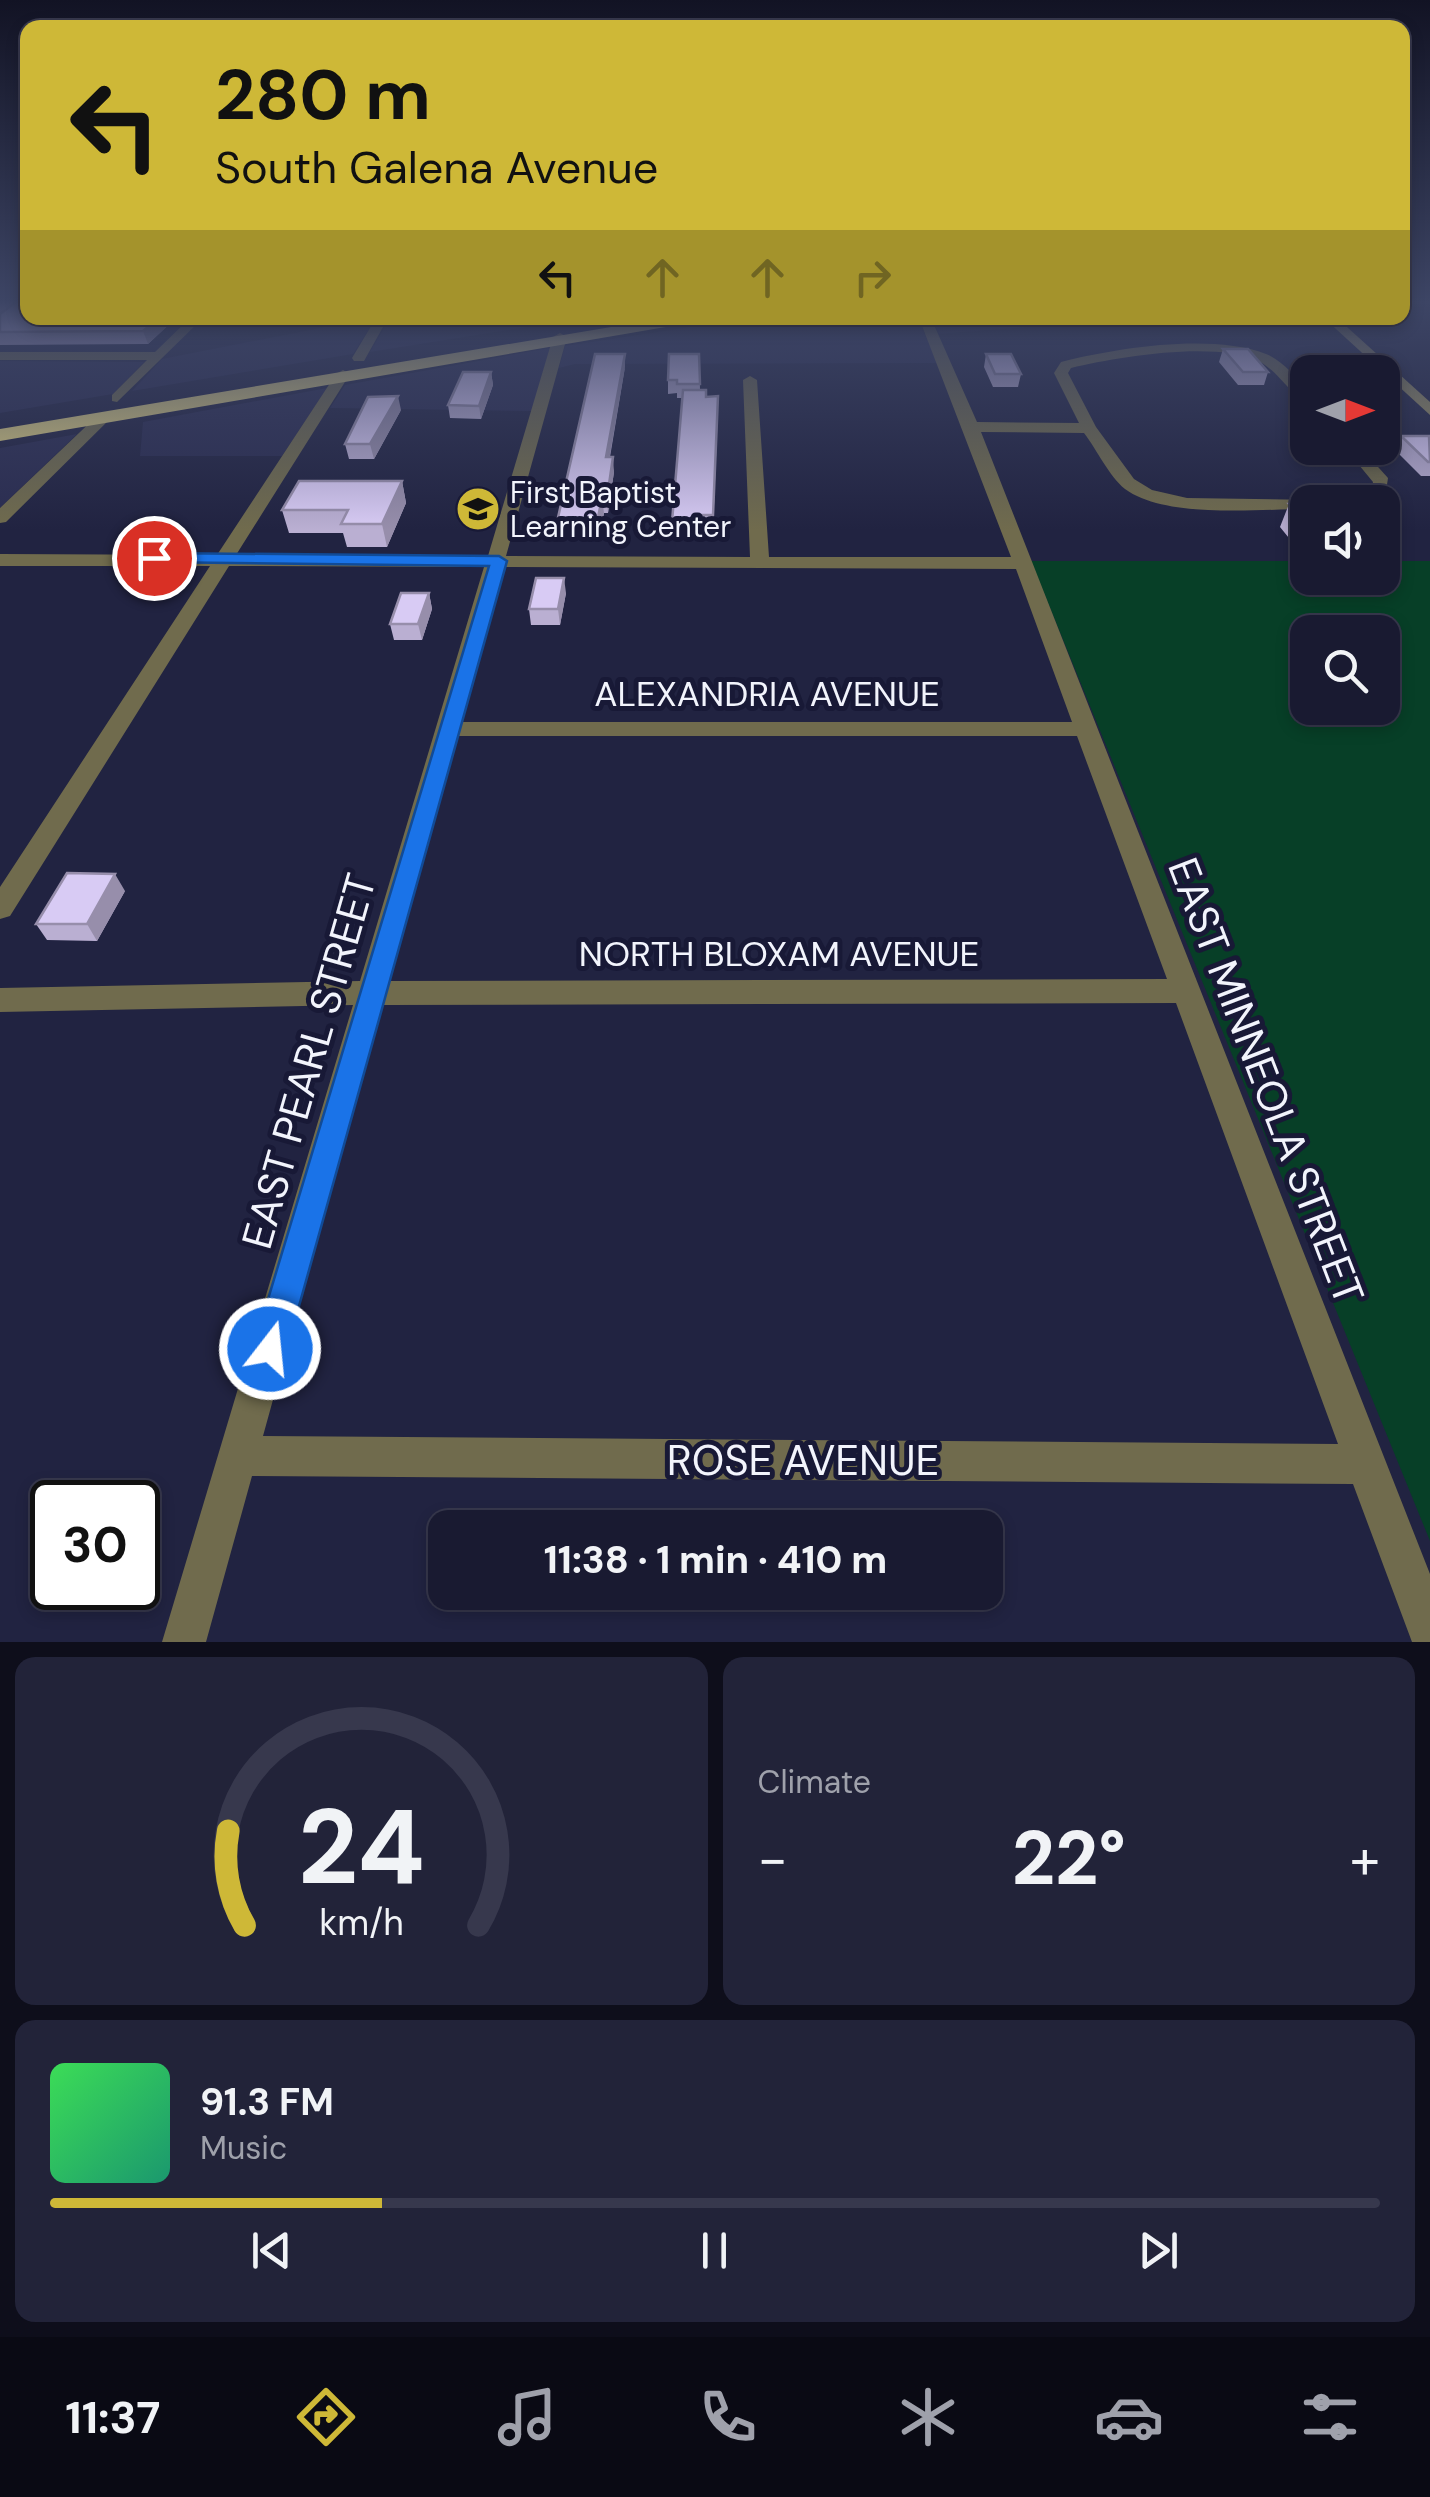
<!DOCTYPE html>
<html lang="en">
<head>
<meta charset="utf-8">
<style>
  :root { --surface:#191a31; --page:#222339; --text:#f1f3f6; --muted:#9fa1ab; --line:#37384d; --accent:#ceb837 }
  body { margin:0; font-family:"DM Sans",sans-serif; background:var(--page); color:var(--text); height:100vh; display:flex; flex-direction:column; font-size:38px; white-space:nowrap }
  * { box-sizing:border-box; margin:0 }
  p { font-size:32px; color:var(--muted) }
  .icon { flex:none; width:55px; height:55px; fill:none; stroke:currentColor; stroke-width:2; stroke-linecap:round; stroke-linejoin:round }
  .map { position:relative; height:1642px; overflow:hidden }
  .side { display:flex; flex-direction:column; gap:15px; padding:15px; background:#0e0e1b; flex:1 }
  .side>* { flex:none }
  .top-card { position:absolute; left:20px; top:20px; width:1390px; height:305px; border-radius:20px; box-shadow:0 5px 15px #0003,0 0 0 2px var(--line); background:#ceb837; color:#111; overflow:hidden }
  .needle { width:65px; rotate:90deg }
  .tools { position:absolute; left:1290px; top:355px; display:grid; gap:20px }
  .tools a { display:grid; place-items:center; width:110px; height:110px; border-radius:20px; background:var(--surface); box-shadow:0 5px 15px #0003,0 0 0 2px var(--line); font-size:50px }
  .speed { position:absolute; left:30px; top:1480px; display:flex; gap:20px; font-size:50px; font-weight:700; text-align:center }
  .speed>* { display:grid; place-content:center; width:130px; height:130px; border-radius:50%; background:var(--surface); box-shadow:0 5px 15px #0003,0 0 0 2px var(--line); line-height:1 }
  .speed .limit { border:5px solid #111; border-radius:15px; background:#fff; color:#111 }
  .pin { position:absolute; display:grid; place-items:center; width:85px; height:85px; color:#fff; margin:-42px; border:5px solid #fff; border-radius:50%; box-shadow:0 2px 10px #0007 }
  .me { position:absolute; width:110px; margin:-55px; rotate:16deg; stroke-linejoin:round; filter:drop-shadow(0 0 8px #0008) }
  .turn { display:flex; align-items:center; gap:35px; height:210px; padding:0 30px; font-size:45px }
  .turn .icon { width:130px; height:130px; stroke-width:2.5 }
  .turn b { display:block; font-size:70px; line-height:85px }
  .lanes { display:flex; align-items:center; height:95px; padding:0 30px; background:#0003; justify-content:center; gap:50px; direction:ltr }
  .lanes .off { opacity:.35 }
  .big { font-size:75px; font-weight:800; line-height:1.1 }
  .side .card { flex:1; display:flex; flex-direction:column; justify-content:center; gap:15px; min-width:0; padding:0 35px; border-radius:20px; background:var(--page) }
  .side .dial { align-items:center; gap:0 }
  .dial svg { height:260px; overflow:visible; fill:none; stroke:var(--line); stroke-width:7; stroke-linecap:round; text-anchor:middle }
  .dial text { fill:var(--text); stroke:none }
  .song { display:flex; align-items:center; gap:30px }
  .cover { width:120px; height:120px; border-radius:15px; background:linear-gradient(135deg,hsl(130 70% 55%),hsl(160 70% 35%)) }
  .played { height:10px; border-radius:5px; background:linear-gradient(90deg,var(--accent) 25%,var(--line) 25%) }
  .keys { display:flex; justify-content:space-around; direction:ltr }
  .heat { display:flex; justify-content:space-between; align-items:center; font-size:55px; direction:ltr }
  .side .tiles { flex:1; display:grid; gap:15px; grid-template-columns:1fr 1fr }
  .card:last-child { grid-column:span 2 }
  .trip { position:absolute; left:428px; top:1510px; width:575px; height:100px; border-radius:20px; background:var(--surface); box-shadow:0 5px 15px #0003,0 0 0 2px var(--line); font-weight:800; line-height:100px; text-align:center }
  .tabs { display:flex; height:160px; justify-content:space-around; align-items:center; background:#0a0a14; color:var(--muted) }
  .tabs .icon { width:70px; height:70px }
  .tabs .current { color:var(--accent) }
  .tabs b { font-size:45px; color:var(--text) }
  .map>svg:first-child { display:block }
  .built { fill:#2a2c50 }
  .green { fill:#073f27; fill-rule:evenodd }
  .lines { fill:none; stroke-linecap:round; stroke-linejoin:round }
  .street { fill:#706b4d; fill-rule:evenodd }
  .secondary { fill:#9a9161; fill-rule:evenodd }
  .highway { fill:#d8ca7e; fill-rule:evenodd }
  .wall { fill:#baafd2 }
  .shaded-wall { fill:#978eab }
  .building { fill:#d8cbf4; stroke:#978eab; stroke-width:2.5 }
  .route { fill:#1a73e8; stroke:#114b97; stroke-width:2.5 }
  .labels { text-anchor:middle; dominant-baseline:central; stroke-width:10; stroke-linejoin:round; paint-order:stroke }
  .far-poi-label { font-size:30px; fill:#f2f4fc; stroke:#181936; text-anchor:start }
  .street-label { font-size:35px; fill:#f2f4fc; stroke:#181936 }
  .near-street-label { font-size:42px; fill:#f2f4fc; stroke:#181936 }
</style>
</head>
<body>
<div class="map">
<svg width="1430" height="1642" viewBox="0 0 1430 1642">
  <rect width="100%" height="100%" fill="#212341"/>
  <path class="built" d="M340 318H376L353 354 132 391 162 359 335 325Z
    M390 318H559L558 322 370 352Z
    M750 318H918L937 363 575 364 559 368 565 346Z
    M932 318H1141L939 334Z
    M550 348 532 411 330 408 345 385Z
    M0 361 144 362 113 394 0 413Z
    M327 388 282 456H140L143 422Z
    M77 434 0 508V448Z"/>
  <path class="green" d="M1031 561H1307L1308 578H1382L1383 561H1430V1541ZM1308 632H1382V708H1308Z"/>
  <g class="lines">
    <path class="street" d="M190 318H203L117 402 112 401V395L147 360H0V352H155Z
      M376 318H388L364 361H354L352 358Z
      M919 318H931L977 422 1079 423 1054 373 1061 362C1117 348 1211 333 1266 354 1283 361 1295 377 1308 390V403C1289 394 1279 372 1260 362 1218 340 1117 357 1071 368L1068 373 1096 427 1134 479 1152 490 1187 498 1314 500 1308 502V509C1258 509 1166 519 1125 489 1109 476 1097 450 1084 433L981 432 1430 1574V1642H1412L1353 1484 252 1476 206 1642H162L353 1005 0 1012V988L360 981 484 567 229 566 10 916 0 919V887L210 566H0V554L217 555 336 374 343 370 350 374 236 555 488 556 553 337 560 333 567 337 506 556 750 557 743 380 750 376 757 380 769 557H1011ZM503 567 1016 569 1072 722H460ZM456 736H1077L1167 979 389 981ZM1176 1003 1338 1444 263 1436 382 1005Z
      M99 414 112 417 6 522 0 523V508Z
      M1345 448H1361L1388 478 1385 498 1372 502H1349L1371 491 1373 482Z"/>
    <path class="secondary" d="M1324 318H1337L1430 402V415Z"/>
    <path class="highway" d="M665 318H697L689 323 0 441V429Z"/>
  </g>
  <path class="wall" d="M0 300H28V318H176L148 344 0 345Z
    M1223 349 1268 372 1264 385H1238L1219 362Z
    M699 354 700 390 718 410 713 530H697V537H673L672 522 682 398H677V393L668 394V380Z
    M986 354 1021 374 1018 387H993L984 367Z
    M625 367 610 457 614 472 608 513H604L599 538 559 537 557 522Z
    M491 372 493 385 481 419 450 418 448 405Z
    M401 410 374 459H349L345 444Z
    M1401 436H1430V476H1421L1395 450Z
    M402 481 406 503 387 547H347L343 533H289L282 510Z
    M1289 504H1308V548H1297L1280 527Z
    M429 593 432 609 422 640H394L390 624Z
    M566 593 560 625H531L529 609Z
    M125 891 97 941 47 940 36 924Z"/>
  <path class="shaded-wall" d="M159 318H176L148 344 143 331Z
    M219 318H232L221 323Z
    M625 354V367L607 472 606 457Z
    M491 372 493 385 481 419 479 406Z
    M398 396 401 410 374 459 370 444Z
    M613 457 614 472 608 513 607 498Z
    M402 481 406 503 387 547 382 524Z
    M602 498 604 513 599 538 597 522Z
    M564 578 566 593 560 625 558 609Z
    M429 593 432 609 422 640 418 624Z
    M115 874 125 891 97 941 87 924Z"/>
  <path class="building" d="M0 300H28V318H159L143 331 0 332V314L16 302H0Z
    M1223 349H1248L1268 372H1243Z
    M595 354H625L606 457H613L607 498H602L597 522H557Z
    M669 354H699L700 384H677V380H668Z
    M986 354H1011L1021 374H995Z
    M463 372H491L479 406 448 405Z
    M683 390H706V397L718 396 713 515H697V522H672Z
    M398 396 370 444H345L368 397Z
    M1401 436H1429L1430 462H1428Z
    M299 481H402L382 524H341L348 510H282Z
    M1289 504H1308V525H1306Z
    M536 578H564L558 609H529Z
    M401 593H429L418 624H390Z
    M67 873 115 874 87 924H36Z"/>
  <linearGradient id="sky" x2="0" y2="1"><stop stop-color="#121324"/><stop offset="0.57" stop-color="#3d4565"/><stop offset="1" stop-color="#3d4565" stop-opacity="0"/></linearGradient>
  <rect width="1430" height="530" fill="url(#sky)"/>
  <path class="route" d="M154 553 499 556 507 561 287 1349 282 1361 270 1366 258 1361 253 1349 489 566 148 562 146 558Z"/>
  <defs>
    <symbol id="school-disc" viewBox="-11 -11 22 22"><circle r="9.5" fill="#ceb837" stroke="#181936"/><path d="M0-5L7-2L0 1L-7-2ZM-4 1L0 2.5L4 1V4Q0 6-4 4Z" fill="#111"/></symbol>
  </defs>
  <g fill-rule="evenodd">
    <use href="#school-disc" x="453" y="484" width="50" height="50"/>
  </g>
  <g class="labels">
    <g class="far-poi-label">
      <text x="510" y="492">First Baptist<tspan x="510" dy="34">Learning Center</tspan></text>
    </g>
    <g class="street-label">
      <text x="767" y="694">ALEXANDRIA AVENUE</text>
      <text x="779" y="954">NORTH BLOXAM AVENUE</text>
    </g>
    <g class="near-street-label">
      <text transform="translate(309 1061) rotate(-74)">EAST PEARL STREET</text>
      <text transform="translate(1266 1081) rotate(69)">EAST MINNEOLA STREET</text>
      <text x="803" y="1460">ROSE AVENUE</text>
    </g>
  </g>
</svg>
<div class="tools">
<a><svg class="needle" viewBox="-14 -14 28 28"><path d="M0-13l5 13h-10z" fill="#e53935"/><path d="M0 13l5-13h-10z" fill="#9fa1ab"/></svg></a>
<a><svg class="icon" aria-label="sound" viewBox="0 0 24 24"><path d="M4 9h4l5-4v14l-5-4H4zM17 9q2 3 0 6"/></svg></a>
<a><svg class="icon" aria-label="search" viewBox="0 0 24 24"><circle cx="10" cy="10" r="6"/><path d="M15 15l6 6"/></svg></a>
</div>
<div class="speed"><div class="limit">30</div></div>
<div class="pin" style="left:154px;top:558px;background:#d93025"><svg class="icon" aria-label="arrive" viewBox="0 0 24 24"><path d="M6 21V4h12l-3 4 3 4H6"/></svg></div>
<svg class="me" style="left:270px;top:1349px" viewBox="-20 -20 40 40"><circle r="17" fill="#1a73e8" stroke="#fff" stroke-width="3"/><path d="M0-11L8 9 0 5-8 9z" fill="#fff"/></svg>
<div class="trip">11:38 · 1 min · 410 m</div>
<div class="top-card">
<div class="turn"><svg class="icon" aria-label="left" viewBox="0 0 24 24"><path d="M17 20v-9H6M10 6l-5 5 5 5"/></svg><div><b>280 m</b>South Galena Avenue</div></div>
<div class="lanes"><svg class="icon" aria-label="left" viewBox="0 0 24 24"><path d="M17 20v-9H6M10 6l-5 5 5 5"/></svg><svg class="icon off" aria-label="ahead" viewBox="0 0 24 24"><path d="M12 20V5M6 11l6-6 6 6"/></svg><svg class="icon off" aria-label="ahead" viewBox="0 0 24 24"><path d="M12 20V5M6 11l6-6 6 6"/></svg><svg class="icon off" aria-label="right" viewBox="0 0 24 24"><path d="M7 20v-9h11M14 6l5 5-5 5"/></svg></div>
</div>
</div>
<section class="side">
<div class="tiles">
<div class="card dial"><svg viewBox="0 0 100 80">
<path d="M14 69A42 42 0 1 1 86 69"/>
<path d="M14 69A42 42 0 0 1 9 40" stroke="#ceb837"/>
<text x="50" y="56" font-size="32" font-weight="700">24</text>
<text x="50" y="72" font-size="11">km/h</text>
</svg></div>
<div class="card"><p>Climate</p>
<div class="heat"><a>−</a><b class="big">22°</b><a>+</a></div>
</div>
<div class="card">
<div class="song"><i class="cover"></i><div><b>91.3 FM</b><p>Music</p></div></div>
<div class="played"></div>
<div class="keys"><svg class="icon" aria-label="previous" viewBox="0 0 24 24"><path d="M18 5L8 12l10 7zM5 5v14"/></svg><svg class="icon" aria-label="pause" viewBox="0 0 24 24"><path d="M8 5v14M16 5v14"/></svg><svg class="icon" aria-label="next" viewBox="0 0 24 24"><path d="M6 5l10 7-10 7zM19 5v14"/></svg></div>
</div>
</div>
</section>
<nav class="tabs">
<b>11:37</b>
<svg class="icon current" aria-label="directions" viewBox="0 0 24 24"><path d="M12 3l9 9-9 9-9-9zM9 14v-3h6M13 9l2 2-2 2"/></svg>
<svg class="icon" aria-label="music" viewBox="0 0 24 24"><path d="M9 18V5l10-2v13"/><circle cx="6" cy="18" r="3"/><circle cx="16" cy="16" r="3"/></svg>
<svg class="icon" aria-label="phone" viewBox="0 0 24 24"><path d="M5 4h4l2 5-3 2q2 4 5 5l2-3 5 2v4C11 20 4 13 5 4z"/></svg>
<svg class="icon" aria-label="climate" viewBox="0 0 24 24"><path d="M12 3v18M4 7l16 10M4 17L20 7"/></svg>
<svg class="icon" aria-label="car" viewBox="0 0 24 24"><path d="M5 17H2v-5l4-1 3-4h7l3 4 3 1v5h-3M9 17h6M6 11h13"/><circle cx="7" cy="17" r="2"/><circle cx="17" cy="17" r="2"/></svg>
<svg class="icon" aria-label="filters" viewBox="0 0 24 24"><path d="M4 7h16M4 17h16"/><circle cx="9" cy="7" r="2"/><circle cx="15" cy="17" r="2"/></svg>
</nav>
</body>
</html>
